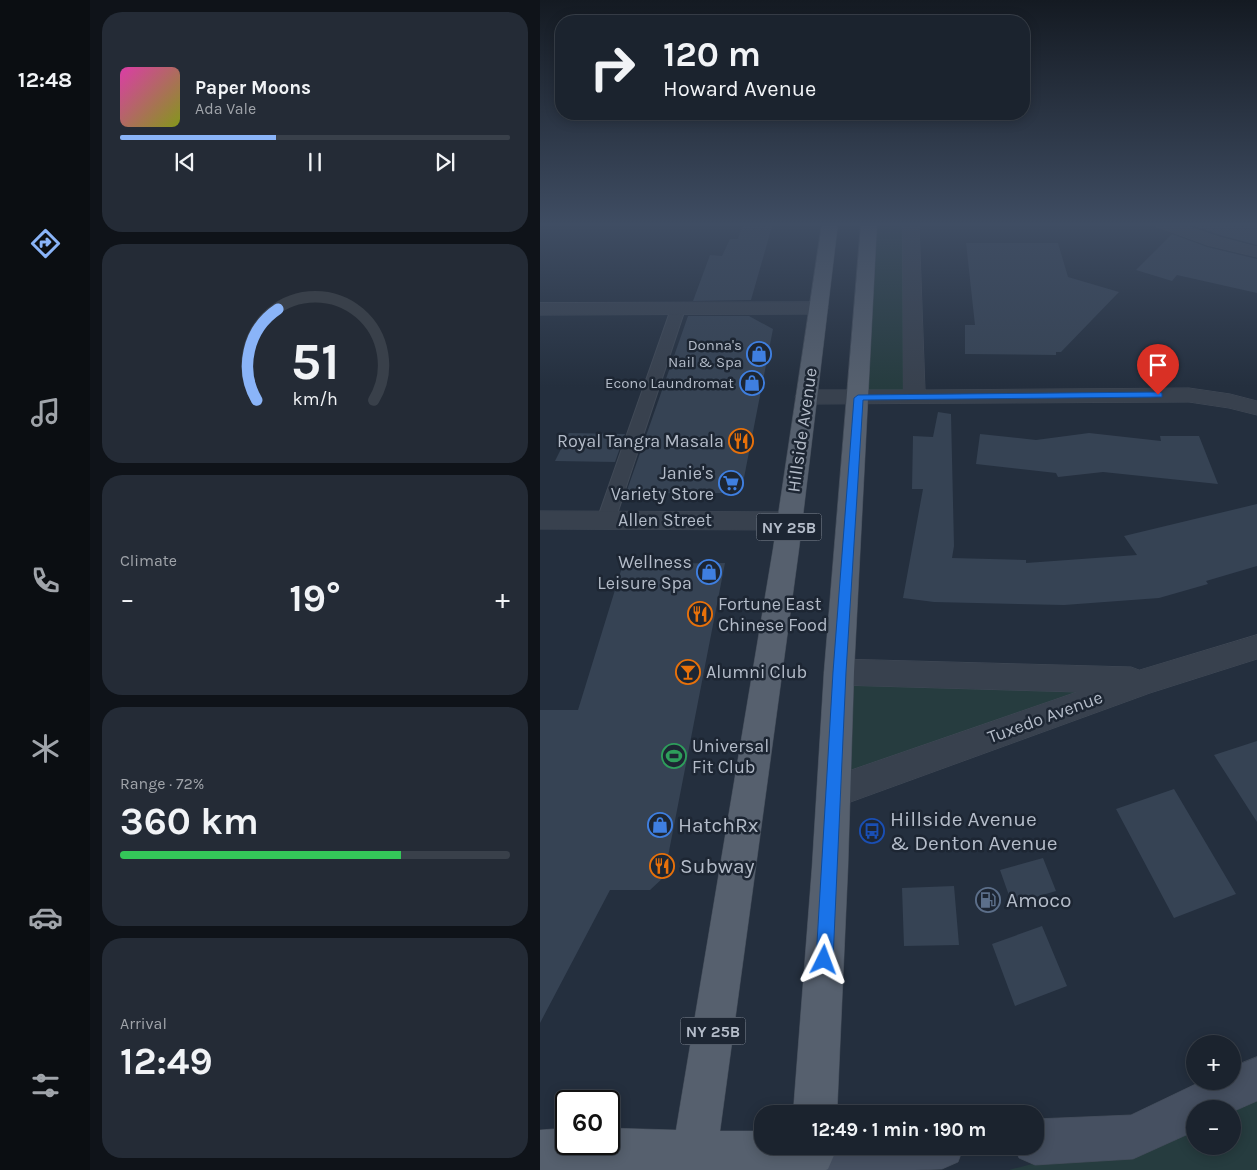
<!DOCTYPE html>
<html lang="en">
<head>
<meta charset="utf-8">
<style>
  :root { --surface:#1b232e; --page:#242b36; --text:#f1f3f6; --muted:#a0a4aa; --line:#39404a; --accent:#8ab4f8 }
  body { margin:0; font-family:Karla,sans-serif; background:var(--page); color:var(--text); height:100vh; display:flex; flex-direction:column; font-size:19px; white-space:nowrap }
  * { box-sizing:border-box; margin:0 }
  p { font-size:16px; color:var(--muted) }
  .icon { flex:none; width:28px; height:28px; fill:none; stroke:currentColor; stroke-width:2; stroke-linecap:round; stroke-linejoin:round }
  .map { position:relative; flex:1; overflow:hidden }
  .side { display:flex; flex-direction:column; gap:12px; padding:12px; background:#0f1319; width:450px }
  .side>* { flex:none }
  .hud { position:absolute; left:15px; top:15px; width:475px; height:105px; border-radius:20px; box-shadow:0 2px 12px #0003,0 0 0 1px var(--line); background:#1b232e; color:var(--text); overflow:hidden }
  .fabs { position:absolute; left:646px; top:1035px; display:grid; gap:10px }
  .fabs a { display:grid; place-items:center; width:55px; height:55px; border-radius:50%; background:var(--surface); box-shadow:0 2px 12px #0003,0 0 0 1px var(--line); font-size:25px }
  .speed { position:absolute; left:15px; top:1090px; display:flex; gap:10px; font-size:25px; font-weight:700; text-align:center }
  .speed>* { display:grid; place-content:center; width:65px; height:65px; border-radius:50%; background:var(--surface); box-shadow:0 2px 12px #0003,0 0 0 1px var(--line); line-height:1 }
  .speed .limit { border:2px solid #111; border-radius:8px; background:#fff; color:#111 }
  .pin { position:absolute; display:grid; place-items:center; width:42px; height:42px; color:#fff; margin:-51px -21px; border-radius:50% 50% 50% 0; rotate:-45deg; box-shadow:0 0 5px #0007 }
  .pin .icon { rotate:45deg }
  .me { position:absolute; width:55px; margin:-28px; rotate:3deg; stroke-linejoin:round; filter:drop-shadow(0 0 4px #0008) }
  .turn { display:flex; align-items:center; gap:18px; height:105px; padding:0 25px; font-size:22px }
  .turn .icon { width:65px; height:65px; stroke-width:2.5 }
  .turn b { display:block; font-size:35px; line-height:42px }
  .big { font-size:38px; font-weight:700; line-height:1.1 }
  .side .widget { flex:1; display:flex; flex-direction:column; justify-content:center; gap:8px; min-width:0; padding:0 18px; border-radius:20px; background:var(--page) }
  .side .dial { align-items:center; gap:0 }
  .dial svg { height:130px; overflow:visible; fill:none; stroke:var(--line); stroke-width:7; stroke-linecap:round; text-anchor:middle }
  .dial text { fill:var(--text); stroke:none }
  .song { display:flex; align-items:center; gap:15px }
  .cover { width:60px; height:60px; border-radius:8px; background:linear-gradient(135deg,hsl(320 70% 55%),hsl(70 70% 35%)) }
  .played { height:5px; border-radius:2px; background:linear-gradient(90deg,var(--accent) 40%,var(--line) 40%) }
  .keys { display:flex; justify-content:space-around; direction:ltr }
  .heat { display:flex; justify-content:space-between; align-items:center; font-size:28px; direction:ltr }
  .charge { height:8px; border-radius:4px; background:linear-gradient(90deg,#34c759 72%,var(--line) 0) }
  .trip { position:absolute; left:214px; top:1105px; width:290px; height:50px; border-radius:20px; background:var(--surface); box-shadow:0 2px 12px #0003,0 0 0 1px var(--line); font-weight:700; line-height:50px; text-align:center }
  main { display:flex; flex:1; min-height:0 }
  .tabs { display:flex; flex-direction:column; width:90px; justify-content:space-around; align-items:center; background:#0b0e12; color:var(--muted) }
  .tabs .icon { width:35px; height:35px }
  .tabs .on { color:var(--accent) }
  .tabs b { font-size:22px; color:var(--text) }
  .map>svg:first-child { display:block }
  .green { fill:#263c3f; fill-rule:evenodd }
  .building { fill:#364354 }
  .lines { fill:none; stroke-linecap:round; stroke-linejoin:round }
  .lane-casing { stroke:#414a57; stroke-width:2 }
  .street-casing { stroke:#414a57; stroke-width:1 }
  .secondary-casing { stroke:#414a57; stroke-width:1 }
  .primary-casing { stroke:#414a57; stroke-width:1 }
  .lane { fill:#38414e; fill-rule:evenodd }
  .street { fill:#38414e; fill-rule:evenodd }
  .secondary { fill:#465061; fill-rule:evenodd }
  .primary { fill:#56606e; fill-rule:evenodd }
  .route { fill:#1a73e8; stroke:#114b97 }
  .labels { text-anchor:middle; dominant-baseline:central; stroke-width:5; stroke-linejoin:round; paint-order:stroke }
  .far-poi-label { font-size:15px; fill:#b4bcc9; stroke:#1d2633; text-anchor:end }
  .shield { fill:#1d2633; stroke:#878f9c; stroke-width:1 }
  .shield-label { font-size:16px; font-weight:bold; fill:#b4bcc9 }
  .street-label { font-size:18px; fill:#b4bcc9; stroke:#1d2633 }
  .poi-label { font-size:18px; fill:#b4bcc9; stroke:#1d2633; text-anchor:end }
  .near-poi-label { font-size:21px; fill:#b4bcc9; stroke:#1d2633; text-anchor:start }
</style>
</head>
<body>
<main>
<nav class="tabs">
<b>12:48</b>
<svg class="icon on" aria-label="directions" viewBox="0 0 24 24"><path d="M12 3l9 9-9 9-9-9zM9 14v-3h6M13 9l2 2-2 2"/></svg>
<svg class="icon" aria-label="music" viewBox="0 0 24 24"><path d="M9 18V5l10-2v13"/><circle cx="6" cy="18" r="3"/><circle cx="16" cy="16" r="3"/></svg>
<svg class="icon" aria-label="phone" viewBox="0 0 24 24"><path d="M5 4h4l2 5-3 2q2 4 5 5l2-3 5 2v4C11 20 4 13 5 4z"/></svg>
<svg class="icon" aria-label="climate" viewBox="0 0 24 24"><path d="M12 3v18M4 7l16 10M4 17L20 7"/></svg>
<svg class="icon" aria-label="car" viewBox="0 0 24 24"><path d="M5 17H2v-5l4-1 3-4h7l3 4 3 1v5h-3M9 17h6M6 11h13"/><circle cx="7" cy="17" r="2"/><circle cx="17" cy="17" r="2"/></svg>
<svg class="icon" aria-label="filters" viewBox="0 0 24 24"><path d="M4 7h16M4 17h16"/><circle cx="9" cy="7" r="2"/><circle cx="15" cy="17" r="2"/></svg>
</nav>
<section class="side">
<div class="widget">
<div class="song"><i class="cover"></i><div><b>Paper Moons</b><p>Ada Vale</p></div></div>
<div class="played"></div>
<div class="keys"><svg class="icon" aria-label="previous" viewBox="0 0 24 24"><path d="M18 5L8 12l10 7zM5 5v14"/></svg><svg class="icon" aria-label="pause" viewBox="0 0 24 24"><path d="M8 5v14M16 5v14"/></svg><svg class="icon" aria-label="next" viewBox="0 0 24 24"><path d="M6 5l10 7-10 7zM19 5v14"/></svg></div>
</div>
<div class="widget dial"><svg viewBox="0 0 100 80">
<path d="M14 69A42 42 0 1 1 86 69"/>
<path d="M14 69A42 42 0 0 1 27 13" stroke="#8ab4f8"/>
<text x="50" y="56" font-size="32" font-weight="700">51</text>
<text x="50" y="72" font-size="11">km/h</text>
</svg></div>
<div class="widget"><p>Climate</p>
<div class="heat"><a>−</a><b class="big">19°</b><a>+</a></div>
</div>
<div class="widget"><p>Range · 72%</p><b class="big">360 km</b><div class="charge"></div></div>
<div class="widget"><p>Arrival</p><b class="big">12:49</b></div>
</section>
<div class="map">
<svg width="717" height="1170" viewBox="0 0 717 1170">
  <rect width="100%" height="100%" fill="#242f3e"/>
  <path class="green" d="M329 223H371L374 396 318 397Z
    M299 672 608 680 294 792Z
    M717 1078V1170H469L593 1137ZM655 1109H692V1146H655Z"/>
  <path class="building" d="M203 223H233L211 300 153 301 170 255 182 256 190 239H198Z
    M645 223H717V245L680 235Z
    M632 234 667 247 717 259V293L637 275 632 281 596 270Z
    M426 243H518L528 277 579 292 521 352H516V355L425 354V325H435Z
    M148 316H209L233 329 202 488 192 493H86Z
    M398 412 411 414 414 546 412 558 486 560V563L597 555 584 536 717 504V566L666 581 668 584 619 598 524 605 394 602 363 598 383 489H372L373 436 393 437Z
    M29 433 85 434 75 462 15 461Z
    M549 433 621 441 620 436H659L678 484 563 472 518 477 516 473 436 464 440 434 496 440Z
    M185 563 124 877 110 890H70L0 1023V710H38L83 564Z
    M717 741V822L674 755Z
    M634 789 696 894 634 918 576 809Z
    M503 858 516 891 472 904 460 870Z
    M414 886 419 945 364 946 362 888Z
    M502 926 527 986 475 1006 452 944Z"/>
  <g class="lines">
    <defs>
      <path id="lane" d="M138 305 145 309 75 520 73 525 66 527 59 525 57 520 131 309Z"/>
      <path id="street" d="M363 223H379L385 390 649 388 690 394 717 401V415L689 408 649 402 266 404 258 402 255 397 258 392 266 390H363Z
        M613 223H638L679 237 717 247V257L667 245 615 226Z
        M279 302 286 304 288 308 286 312 279 314 0 315V303Z
        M0 511 250 512 259 515 263 521 259 527 250 530 0 529Z
        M717 635V659L610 693 294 808 282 804 277 792 282 780 294 776 537 692 299 685 288 681 284 672 288 663 299 659 591 667 599 670Z"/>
      <path id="secondary" d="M717 1057V1101L692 1112V1109H655V1131L593 1159 495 1165 479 1158 474 1146H495V1119L591 1115 662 1081H692V1067Z
        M252 1146H424L418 1162 402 1169 376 1170H258L256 1169 249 1153Z"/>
      <path id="primary" d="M282 223H298L259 549 180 1131H222V1146H292L295 1153 288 1169 286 1170H0V1130L26 1128V1144H69V1128L136 1130 233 549Z
        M321 223H337L314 672 308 867 297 1114H253L272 867 284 672Z"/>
    </defs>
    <use href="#lane" class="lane-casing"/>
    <use href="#street" class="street-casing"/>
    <use href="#secondary" class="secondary-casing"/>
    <use href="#primary" class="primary-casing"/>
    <use href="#lane" class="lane"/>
    <use href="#street" class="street"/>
    <use href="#secondary" class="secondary"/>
    <use href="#primary" class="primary"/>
  </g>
  <linearGradient id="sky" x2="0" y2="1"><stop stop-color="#141a22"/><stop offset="0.58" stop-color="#3f4d63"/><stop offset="1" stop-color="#3f4d63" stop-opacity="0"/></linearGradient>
  <rect width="717" height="387" fill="url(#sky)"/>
  <path class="route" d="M618 392 622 393V397L323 400 306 672 293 960 290 966 284 968 279 966 276 960 293 672 314 398 318 395Z"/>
  <defs>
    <symbol id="shop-ring" viewBox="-11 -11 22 22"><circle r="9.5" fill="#1d2633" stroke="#3f7fe0" stroke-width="1.5"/><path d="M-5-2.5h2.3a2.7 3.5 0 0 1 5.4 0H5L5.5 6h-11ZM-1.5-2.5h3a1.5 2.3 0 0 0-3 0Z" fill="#3f7fe0"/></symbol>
    <symbol id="restaurant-ring" viewBox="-11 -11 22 22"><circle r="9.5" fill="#1d2633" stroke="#e8710a" stroke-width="1.5"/><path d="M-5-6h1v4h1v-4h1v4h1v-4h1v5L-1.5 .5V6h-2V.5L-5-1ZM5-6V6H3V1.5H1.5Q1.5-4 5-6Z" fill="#e8710a"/></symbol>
    <symbol id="supermarket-ring" viewBox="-11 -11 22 22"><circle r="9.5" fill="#1d2633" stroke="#3f7fe0" stroke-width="1.5"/><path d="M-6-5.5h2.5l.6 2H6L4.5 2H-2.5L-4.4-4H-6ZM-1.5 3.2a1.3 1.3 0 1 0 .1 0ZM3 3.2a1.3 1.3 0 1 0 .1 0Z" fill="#3f7fe0"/></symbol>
    <symbol id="bar-ring" viewBox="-11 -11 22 22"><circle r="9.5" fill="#1d2633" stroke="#e8710a" stroke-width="1.5"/><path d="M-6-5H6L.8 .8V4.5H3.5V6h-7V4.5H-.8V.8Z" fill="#e8710a"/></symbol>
    <symbol id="stadium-ring" viewBox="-11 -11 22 22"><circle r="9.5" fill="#1d2633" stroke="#2e9e5b" stroke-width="1.5"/><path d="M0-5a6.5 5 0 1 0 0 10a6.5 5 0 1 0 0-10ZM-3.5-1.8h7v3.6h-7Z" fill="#2e9e5b"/></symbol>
    <symbol id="bus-ring" viewBox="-11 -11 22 22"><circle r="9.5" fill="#1d2633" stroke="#1a4fb4" stroke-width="1.5"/><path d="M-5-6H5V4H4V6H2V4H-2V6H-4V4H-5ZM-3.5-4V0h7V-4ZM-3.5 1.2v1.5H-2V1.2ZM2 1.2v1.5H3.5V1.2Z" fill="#1a4fb4"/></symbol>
    <symbol id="fuel-ring" viewBox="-11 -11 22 22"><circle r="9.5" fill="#1d2633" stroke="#5c6f8a" stroke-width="1.5"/><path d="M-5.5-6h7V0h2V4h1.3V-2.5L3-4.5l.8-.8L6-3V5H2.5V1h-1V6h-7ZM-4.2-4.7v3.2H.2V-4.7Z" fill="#5c6f8a"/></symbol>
  </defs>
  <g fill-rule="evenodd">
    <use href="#shop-ring" x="205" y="340" width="28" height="28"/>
    <use href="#shop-ring" x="198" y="369" width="28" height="28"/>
    <use href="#restaurant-ring" x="187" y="427" width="28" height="28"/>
    <use href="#supermarket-ring" x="177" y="469" width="28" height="28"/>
    <use href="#shop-ring" x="155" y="558" width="28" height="28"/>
    <use href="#restaurant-ring" x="146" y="600" width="28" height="28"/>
    <use href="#bar-ring" x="134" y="658" width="28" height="28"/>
    <use href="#stadium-ring" x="120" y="742" width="28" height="28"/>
    <use href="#shop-ring" x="106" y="811" width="28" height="28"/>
    <use href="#bus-ring" x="318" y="817" width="28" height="28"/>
    <use href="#restaurant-ring" x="108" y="852" width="28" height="28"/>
    <use href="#fuel-ring" x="434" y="886" width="28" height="28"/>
  </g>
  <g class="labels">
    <g class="far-poi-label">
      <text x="202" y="345">Donna's<tspan x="202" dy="17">Nail &amp; Spa</tspan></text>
      <text x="194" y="383">Econo Laundromat</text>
    </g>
    <g class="shield">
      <rect x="216.5" y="513.5" width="65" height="27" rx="4"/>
      <rect x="140.5" y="1017.5" width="65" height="27" rx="4"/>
    </g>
    <g class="shield-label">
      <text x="249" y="527">NY 25B</text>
      <text x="173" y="1031">NY 25B</text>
    </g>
    <g class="street-label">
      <text transform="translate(262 430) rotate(-82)">Hillside Avenue</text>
      <text x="125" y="520">Allen Street</text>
      <text transform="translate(505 717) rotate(-20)">Tuxedo Avenue</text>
    </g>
    <g class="poi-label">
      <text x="184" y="441">Royal Tangra Masala</text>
      <text x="174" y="473">Janie's<tspan x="174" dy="21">Variety Store</tspan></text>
      <text x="152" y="562">Wellness<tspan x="152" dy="21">Leisure Spa</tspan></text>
      <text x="178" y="604" text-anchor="start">Fortune East<tspan x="178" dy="21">Chinese Food</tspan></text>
      <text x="166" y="672" text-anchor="start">Alumni Club</text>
      <text x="152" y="746" text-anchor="start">Universal<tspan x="152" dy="21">Fit Club</tspan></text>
    </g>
    <g class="near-poi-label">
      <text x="350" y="819">Hillside Avenue<tspan x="350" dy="24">&amp; Denton Avenue</tspan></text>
      <text x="138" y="825">HatchRx</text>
      <text x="140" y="866">Subway</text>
      <text x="466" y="900">Amoco</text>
    </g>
  </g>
</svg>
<div class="fabs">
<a>+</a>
<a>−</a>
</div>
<div class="speed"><div class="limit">60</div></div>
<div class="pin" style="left:618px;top:395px;background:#d93025"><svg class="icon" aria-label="arrive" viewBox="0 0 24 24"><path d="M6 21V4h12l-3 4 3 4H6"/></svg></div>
<svg class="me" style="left:284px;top:960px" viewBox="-20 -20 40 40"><path d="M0-17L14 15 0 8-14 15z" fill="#1a73e8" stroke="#fff" stroke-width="4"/></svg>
<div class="trip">12:49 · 1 min · 190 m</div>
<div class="hud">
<div class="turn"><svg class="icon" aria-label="right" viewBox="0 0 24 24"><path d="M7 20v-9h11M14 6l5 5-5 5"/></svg><div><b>120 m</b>Howard Avenue</div></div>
</div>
</div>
</main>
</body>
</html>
